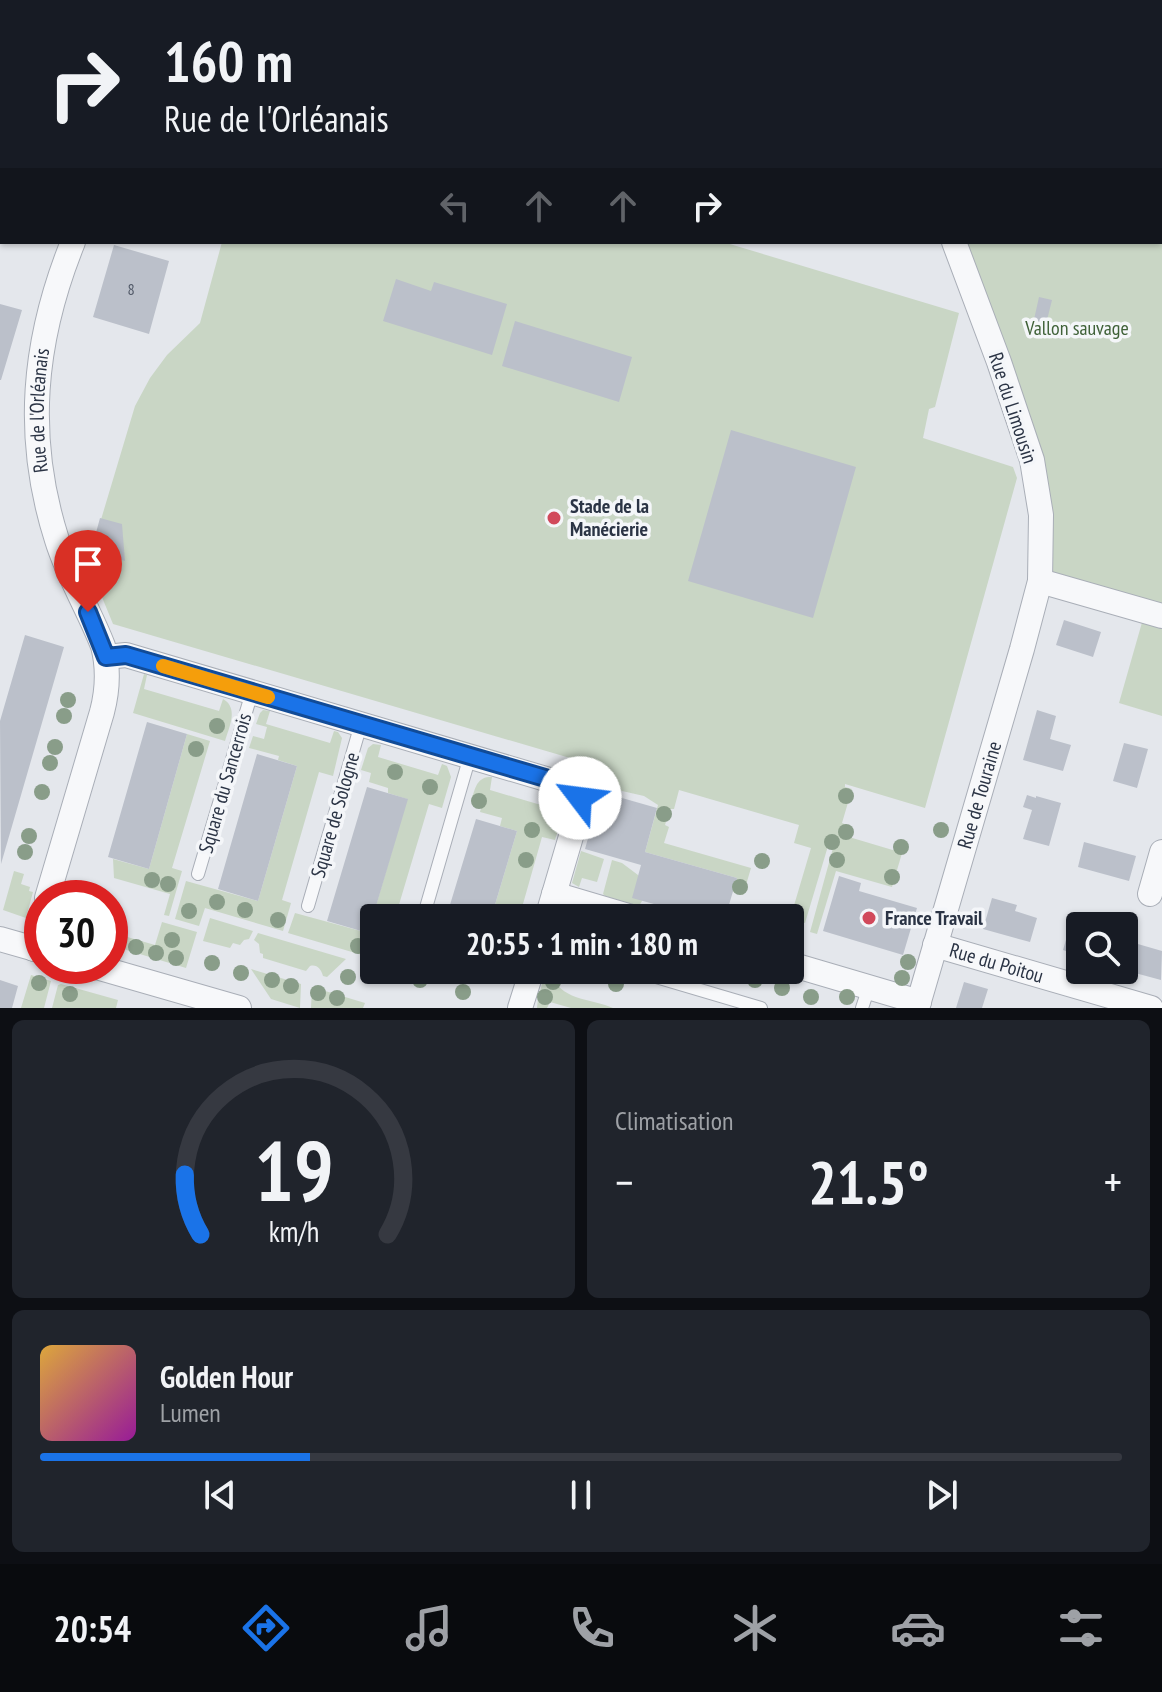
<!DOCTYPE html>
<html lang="fr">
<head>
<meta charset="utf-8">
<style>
  :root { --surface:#171b24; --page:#20242c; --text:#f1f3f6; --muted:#9ea1a6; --line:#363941; --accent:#1a73e8 }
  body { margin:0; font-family:"PT Sans Narrow",sans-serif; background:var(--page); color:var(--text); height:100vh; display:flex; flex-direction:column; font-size:30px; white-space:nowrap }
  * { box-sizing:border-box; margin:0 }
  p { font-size:26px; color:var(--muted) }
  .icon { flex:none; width:44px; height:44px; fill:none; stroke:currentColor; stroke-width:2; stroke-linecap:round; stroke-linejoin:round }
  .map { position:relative; height:1008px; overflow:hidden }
  .side { display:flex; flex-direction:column; gap:12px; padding:12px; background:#0d0f14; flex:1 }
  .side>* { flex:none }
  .hud { position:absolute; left:0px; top:0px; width:1162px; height:244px; box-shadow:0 2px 6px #0004; background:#171b24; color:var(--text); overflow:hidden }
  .controls { position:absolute; left:1066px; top:912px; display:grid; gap:16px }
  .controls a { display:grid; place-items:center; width:72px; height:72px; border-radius:8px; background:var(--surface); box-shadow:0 2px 6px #0004; font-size:40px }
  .speed { position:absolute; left:24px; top:880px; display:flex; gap:16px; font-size:40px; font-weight:700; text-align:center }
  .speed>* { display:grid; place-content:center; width:104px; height:104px; border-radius:50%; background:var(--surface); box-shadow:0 2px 6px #0004; line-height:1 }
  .speed .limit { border:12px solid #d22; background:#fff; color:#111 }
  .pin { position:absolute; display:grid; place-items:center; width:68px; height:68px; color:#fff; margin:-82px -34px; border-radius:50% 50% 50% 0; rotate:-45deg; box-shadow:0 0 8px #0007 }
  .pin .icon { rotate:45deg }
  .me { position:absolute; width:88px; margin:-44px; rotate:300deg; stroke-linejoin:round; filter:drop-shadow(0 0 6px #0008) }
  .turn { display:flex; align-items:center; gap:28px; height:168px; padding:0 32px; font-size:36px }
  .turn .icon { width:104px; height:104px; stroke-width:2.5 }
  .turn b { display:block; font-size:56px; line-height:68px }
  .lanes { display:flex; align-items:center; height:76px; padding:0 32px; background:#0003; justify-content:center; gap:40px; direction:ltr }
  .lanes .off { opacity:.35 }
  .big { font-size:60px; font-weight:800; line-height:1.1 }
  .side .card { flex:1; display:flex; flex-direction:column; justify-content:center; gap:12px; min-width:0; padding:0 28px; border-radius:12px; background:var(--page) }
  .side .dial { align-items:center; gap:0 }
  .dial svg { height:208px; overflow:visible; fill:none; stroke:var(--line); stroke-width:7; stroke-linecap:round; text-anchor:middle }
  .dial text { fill:var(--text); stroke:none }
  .song { display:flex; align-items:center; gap:24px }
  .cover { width:96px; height:96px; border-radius:12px; background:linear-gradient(135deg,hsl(40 70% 55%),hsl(300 70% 35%)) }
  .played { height:8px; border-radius:4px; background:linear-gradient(90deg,var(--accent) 25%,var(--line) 25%) }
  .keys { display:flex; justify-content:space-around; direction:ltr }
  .heat { display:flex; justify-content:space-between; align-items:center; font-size:44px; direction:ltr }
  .side .tiles { flex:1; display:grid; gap:12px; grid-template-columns:1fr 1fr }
  .card:last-child { grid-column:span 2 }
  .trip { position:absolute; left:360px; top:904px; width:444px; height:80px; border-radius:8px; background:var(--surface); box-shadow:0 2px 6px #0004; font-weight:800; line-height:80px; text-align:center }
  .tab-bar { display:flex; height:128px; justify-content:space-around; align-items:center; background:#090b0e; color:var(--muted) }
  .tab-bar .icon { width:56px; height:56px }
  .tab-bar .on { color:var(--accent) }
  .tab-bar b { font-size:36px; color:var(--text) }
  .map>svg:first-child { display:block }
  .green { fill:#c9d6c5 }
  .building { fill:#bbc0ca }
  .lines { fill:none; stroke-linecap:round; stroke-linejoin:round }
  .lane-casing { stroke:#a9aeb7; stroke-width:14 }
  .street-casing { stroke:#a9aeb7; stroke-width:26 }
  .lane { stroke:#f7f8fa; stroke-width:12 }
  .street { stroke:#f7f8fa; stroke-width:24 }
  .tree { fill:#899d89 }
  .route-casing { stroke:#114b97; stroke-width:20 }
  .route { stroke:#1a73e8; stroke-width:14 }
  .slow { stroke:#f59e0b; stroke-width:14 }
  .poi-dot { fill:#d1495b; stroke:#f4f6f9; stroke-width:3 }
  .labels { text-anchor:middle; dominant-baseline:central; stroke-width:7; stroke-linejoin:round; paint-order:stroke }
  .number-label { font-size:16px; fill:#4f5766 }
  .park-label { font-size:20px; fill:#3f6138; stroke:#f4f6f9 }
  .street-label { font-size:20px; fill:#2b3445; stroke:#f4f6f9 }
  .poi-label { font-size:20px; font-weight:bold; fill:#2b3445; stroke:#f4f6f9; text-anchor:start }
</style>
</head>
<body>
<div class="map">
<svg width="1162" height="1008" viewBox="0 0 1162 1008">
  <rect width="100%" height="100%" fill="#e4e7ec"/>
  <path class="green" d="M701 0H1162V616L1040 581 1041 515 954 242H1160V2H704Z
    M222 242H723L959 313 935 407 929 409 923 438 1013 467 1017 478 925 808 845 784V787L852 789 842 823 852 827 849 837 896 851 900 842 905 843 892 887 836 871 817 934 810 932 833 848 831 836 805 923 790 919 811 848 794 843 799 825 679 790 674 809H670L665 825 669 827 664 843 751 868 743 895 733 892 737 878 645 852 658 805 644 796 600 786 604 768 113 624 88 563 135 406 150 378 167 355 200 323Z
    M1143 619 1162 625V716L1119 703Z
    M144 674 147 675 144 689 219 711 223 699C239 708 229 727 225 741L133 713Z
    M263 710 270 711 266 724 330 743 334 731 338 732 342 738 333 776 319 772 282 900 291 903 283 931 205 908 199 926 175 919 186 881 258 901 297 766 278 760 279 756 249 748 253 736 264 739 267 727 256 724 260 713Z
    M187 734 210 741 172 868 182 871 169 916 164 915 170 894 114 878 113 859 149 869Z
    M373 744 381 745 378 757 438 775 442 764 447 766 451 777 442 808 429 804 395 918H374V942L367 940 362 955 288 933 295 913 368 933 407 799 388 793V788L369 782 371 773 361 770 368 748Z
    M489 777H492L490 790 551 808 556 796C570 806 559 826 555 840L542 837 519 918H491L517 831 500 826 502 818 480 812 482 804 471 801C475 790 476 778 489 777Z
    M581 851 604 859 597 882 582 878 579 887 572 883Z
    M612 860 622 863 638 875 642 901 639 906 605 896 603 894Z
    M14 871 24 874 21 884 30 887 29 891 33 892 26 918 3 910Z
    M210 918 253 931 249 939 244 940 240 945 233 943 230 948 203 941Z
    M162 922 197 932 186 968 110 945V932L155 945Z
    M258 933 346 959 327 977 323 976C321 969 317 964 310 966L306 971 263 958V954L260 953 259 944 254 940Z
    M251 969 301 984 300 1008 271 999Z
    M546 970H554C552 1000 594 999 613 1008H571L550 1002 547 1008H537L538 998Z
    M31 975 51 981 44 1008H21Z
    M61 984 118 1000 116 1008H52L58 985Z
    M312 987 365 1003 363 1008H311Z"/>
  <path class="building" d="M114 245 169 261 149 334 93 317Z
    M396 279 431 291 434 282 507 304 492 355 383 321Z
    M1039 297 1052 300 1045 328 1033 324Z
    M0 304 22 310 1 380H0Z
    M515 321 632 357 619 402 502 366Z
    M731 430 856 467 813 618 688 581Z
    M100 518 122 524 125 561 91 551Z
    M1064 620 1101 632 1093 657 1056 645Z
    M25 635 64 647 1 864 0 721Z
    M1037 710 1056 716 1050 739 1071 745 1063 771 1023 760Z
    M147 722 187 734 149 869 108 857Z
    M1124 743 1148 749 1137 788 1113 781Z
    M257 754 297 766 258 901 218 889Z
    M367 787 408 799 368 933 327 921Z
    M601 792 657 808 645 852 737 878 725 918H705L632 898 641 865 585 849Z
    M1027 795 1036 798V796L1061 803 1049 846 1023 839 1032 810 1023 807Z
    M476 819 517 831 491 918H446Z
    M1084 842 1136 856 1129 881 1078 867Z
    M839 876 861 883 859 891 917 908 903 955 823 931Z
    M992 898 1017 905 1015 911 1037 918 1030 942 983 929Z
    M1070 926 1080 929V956L1063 950Z
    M1131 942 1162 951 1161 980 1124 970Z
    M0 980 18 986 12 1008H0Z
    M964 982 988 989 982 1008H956Z"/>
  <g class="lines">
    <defs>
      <path id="lane" d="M0 160 2 161
        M198 874 252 692
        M308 906 361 724
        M423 918 470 756
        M642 970 646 974 761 1008
        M862 1008 869 987"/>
      <g id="street">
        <path d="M701 0 704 2"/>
        <path d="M275 2 279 0"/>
        <path d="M1040 581 1162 616"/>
        <path d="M106 657 126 655 573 787 579 793 580 806 547 918"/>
        <path d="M554 894 635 918"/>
        <path d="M1150 894 1162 852"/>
        <path id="s1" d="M47 898 102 712C108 689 109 669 103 646 89 610 68 576 57 540 24 437 33 341 73 242"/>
        <path d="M0 939 42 951"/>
        <path id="s2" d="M935 945 1151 1008"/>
        <path d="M34 949 42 917"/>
        <path d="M790 964 919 1002"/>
        <path d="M93 966 239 1008"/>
        <path d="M520 1008 532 970"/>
        <path id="s3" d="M917 1008 1022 649 1040 581 1041 515 1032 460 999 362 954 242"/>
      </g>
    </defs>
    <use href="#lane" class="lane-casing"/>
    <use href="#street" class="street-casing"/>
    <use href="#lane" class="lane"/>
    <use href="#street" class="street"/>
  </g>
  <g class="tree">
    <circle cx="68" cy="700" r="8"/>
    <circle cx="64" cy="716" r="8"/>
    <circle cx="217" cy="726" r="8"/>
    <circle cx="55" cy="747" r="8"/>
    <circle cx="196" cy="749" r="8"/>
    <circle cx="50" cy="763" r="8"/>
    <circle cx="395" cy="772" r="8"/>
    <circle cx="430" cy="787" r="8"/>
    <circle cx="42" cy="792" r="8"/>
    <circle cx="846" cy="796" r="8"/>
    <circle cx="479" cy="801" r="8"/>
    <circle cx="664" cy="814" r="8"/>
    <circle cx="532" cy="830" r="8"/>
    <circle cx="941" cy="830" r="8"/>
    <circle cx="846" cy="832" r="8"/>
    <circle cx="29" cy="836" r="8"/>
    <circle cx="832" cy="842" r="8"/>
    <circle cx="901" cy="847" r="8"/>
    <circle cx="25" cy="852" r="8"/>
    <circle cx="526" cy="860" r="8"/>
    <circle cx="837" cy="860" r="8"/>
    <circle cx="762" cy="861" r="8"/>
    <circle cx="892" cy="877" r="8"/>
    <circle cx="152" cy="880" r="8"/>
    <circle cx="168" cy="884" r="8"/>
    <circle cx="740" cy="887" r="8"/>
    <circle cx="217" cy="902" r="8"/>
    <circle cx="245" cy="910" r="8"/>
    <circle cx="189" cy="911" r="8"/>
    <circle cx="278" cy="920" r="8"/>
    <circle cx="172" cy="940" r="8"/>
    <circle cx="358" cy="946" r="8"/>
    <circle cx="136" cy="947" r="8"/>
    <circle cx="156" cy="953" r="8"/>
    <circle cx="176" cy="958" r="8"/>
    <circle cx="908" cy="962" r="8"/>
    <circle cx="212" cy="963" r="8"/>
    <circle cx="241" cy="973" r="8"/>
    <circle cx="348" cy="977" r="8"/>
    <circle cx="902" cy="978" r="8"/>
    <circle cx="272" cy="980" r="8"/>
    <circle cx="420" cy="980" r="8"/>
    <circle cx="755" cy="980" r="8"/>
    <circle cx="553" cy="982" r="8"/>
    <circle cx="39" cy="983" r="8"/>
    <circle cx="616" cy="984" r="8"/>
    <circle cx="291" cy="986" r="8"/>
    <circle cx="782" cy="988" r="8"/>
    <circle cx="463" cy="992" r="8"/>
    <circle cx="318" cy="993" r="8"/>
    <circle cx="70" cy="994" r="8"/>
    <circle cx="545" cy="997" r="8"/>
    <circle cx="811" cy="997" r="8"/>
    <circle cx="847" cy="997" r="8"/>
    <circle cx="337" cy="998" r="8"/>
  </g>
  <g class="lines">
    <defs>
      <path id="route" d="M88 612 106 657 126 655 569 785 576 789 580 798"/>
    </defs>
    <use href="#route" class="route-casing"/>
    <use href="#route" class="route"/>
    <path class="slow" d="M163 666 268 697"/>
  </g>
  <g class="poi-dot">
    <circle cx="554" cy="518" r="8"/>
    <circle cx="869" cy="918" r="8"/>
  </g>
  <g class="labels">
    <g class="number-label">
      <text x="131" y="289">8</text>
    </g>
    <g class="park-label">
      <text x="1077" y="328">Vallon sauvage</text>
    </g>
    <g class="street-label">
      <text transform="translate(1013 408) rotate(72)">Rue du Limousin</text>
      <text stroke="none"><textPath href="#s1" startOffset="508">Rue de l'Orléanais</textPath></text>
      <text transform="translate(225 783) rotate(-74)">Square du Sancerrois</text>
      <text stroke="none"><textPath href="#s3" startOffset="222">Rue de Touraine</textPath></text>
      <text transform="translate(335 815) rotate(-74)">Square de Sologne</text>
      <text stroke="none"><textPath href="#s2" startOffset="64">Rue du Poitou</textPath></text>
    </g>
    <g class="poi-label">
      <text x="570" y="506">Stade de la<tspan x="570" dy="23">Manécierie</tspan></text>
      <text x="885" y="918">France Travail</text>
    </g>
  </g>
</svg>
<div class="controls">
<a><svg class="icon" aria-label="search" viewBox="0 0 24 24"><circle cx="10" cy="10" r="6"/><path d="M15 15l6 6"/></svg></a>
</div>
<div class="speed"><div class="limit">30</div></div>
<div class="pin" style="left:88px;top:612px;background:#d93025"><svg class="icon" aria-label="arrive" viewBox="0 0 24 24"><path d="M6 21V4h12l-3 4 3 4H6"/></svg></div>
<svg class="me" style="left:580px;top:798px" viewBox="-20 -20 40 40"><circle r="19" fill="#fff"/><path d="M0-13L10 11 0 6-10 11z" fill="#1a73e8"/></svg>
<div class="trip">20:55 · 1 min · 180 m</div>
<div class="hud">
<div class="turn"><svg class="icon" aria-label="right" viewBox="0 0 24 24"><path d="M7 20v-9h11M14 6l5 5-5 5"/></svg><div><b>160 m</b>Rue de l'Orléanais</div></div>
<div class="lanes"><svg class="icon off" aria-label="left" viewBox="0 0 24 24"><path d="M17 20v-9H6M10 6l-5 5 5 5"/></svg><svg class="icon off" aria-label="ahead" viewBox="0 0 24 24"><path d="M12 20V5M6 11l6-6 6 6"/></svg><svg class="icon off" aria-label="ahead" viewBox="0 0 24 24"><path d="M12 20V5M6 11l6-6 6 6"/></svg><svg class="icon" aria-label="right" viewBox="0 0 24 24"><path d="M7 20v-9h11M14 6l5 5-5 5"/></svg></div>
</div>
</div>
<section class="side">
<div class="tiles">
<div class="card dial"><svg viewBox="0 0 100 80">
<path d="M14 69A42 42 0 1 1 86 69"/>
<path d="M14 69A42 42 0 0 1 8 46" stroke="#1a73e8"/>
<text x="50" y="56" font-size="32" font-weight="700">19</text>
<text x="50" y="72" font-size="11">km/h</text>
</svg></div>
<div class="card"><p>Climatisation</p>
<div class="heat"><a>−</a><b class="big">21.5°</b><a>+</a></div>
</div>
<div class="card">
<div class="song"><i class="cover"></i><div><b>Golden Hour</b><p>Lumen</p></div></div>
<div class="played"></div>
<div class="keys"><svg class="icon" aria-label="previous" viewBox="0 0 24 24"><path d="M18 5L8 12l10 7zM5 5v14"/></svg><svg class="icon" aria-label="pause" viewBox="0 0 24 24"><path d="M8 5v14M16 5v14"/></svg><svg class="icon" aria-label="next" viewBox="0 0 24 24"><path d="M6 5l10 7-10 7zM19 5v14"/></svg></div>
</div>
</div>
</section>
<nav class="tab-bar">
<b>20:54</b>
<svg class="icon on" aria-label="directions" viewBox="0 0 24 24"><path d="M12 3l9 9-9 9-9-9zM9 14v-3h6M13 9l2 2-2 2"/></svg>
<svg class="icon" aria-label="music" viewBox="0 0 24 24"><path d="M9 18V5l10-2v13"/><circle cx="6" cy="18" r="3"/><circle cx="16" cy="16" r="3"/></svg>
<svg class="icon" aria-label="phone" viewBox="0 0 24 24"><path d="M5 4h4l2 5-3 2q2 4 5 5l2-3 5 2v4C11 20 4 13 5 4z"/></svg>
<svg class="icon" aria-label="climate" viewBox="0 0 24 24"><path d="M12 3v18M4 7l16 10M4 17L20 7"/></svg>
<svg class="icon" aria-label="car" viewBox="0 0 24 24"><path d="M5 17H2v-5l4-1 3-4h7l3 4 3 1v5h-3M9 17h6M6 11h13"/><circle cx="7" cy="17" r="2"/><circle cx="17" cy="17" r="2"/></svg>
<svg class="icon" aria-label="filters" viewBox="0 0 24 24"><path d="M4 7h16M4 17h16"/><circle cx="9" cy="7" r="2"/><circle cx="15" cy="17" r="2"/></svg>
</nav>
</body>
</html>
